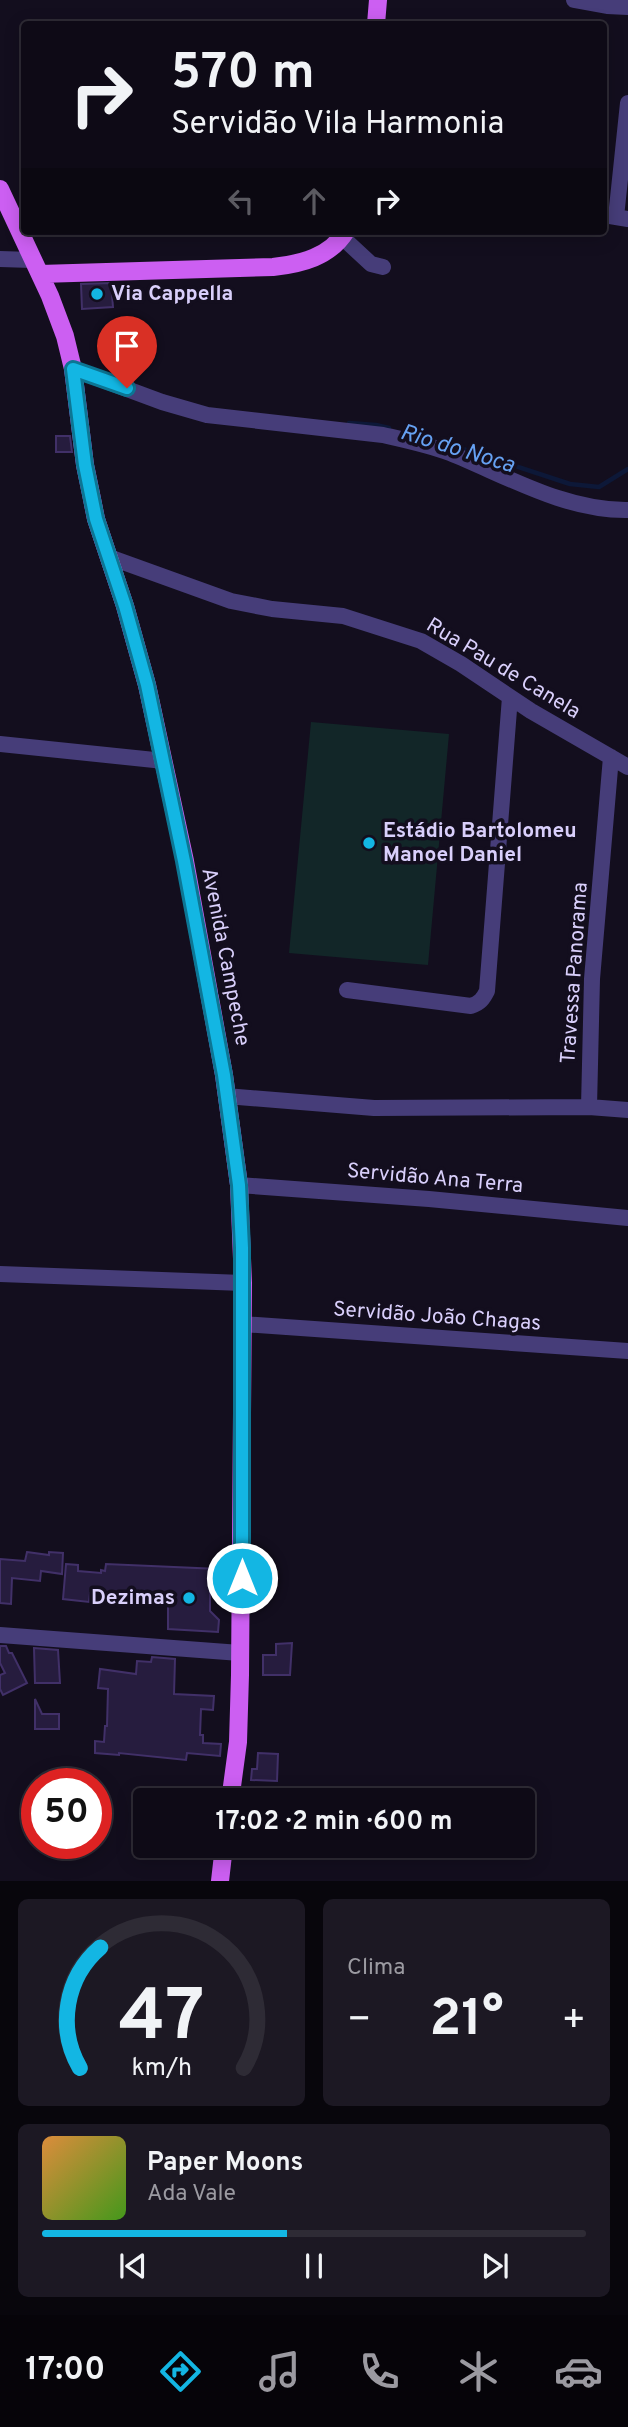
<!DOCTYPE html>
<html lang="pt">
<head>
<meta charset="utf-8">
<style>
  :root { --surface:#0e0a16; --page:#1c1823; --text:#f1f3f6; --muted:#9b9aa1; --line:#2e2b35; --accent:#13b6e3 }
  body { margin:0; font-family:Overpass,sans-serif; background:var(--page); color:var(--text); height:100vh; display:flex; flex-direction:column; font-size:26px; white-space:nowrap }
  * { box-sizing:border-box; margin:0 }
  p { font-size:23px; color:var(--muted) }
  .icon { flex:none; width:38px; height:38px; fill:none; stroke:currentColor; stroke-width:2; stroke-linecap:round; stroke-linejoin:round }
  .map { position:relative; height:1881px; overflow:hidden }
  .details { display:flex; flex-direction:column; gap:18px; padding:18px; background:#08060c; flex:1 }
  .details>* { flex:none }
  .banner { position:absolute; left:21px; top:21px; width:586px; height:214px; border-radius:7px; box-shadow:0 4px 18px #0003,0 0 0 2px var(--line); background:#0e0a16; color:var(--text); overflow:hidden }
  .speed { position:absolute; left:21px; top:1768px; display:flex; gap:14px; font-size:35px; font-weight:700; text-align:center }
  .speed>* { display:grid; place-content:center; width:91px; height:91px; border-radius:50%; background:var(--surface); box-shadow:0 4px 18px #0003,0 0 0 2px var(--line); line-height:1 }
  .speed .limit { border:10px solid #d22; background:#fff; color:#111 }
  .pin { position:absolute; display:grid; place-items:center; width:60px; height:60px; color:#fff; margin:-72px -30px; border-radius:50% 50% 50% 0; rotate:-45deg; box-shadow:0 0 7px #0007 }
  .pin .icon { rotate:45deg }
  .me { position:absolute; width:77px; margin:-38px; rotate:0deg; stroke-linejoin:round; filter:drop-shadow(0 0 5px #0008) }
  .turn { display:flex; align-items:center; gap:24px; height:147px; padding:0 35px; font-size:32px }
  .turn .icon { width:91px; height:91px; stroke-width:2.5 }
  .turn b { display:block; font-size:49px; line-height:60px }
  .lanes { display:flex; align-items:center; height:66px; padding:0 35px; background:#0003; justify-content:center; gap:35px; direction:ltr }
  .lanes .off { opacity:.35 }
  .big { font-size:52px; font-weight:700; line-height:1.1 }
  .details .card { flex:1; display:flex; flex-direction:column; justify-content:center; gap:10px; min-width:0; padding:0 24px; border-radius:10px; background:var(--page) }
  .details .dial { align-items:center; gap:0 }
  .dial svg { height:182px; overflow:visible; fill:none; stroke:var(--line); stroke-width:7; stroke-linecap:round; text-anchor:middle }
  .dial text { fill:var(--text); stroke:none }
  .song { display:flex; align-items:center; gap:21px }
  .cover { width:84px; height:84px; border-radius:10px; background:linear-gradient(135deg,hsl(30 70% 55%),hsl(100 70% 35%)) }
  .played { height:7px; border-radius:4px; background:linear-gradient(90deg,var(--accent) 45%,var(--line) 45%) }
  .keys { display:flex; justify-content:space-around; direction:ltr }
  .heat { display:flex; justify-content:space-between; align-items:center; font-size:38px; direction:ltr }
  .details .tiles { flex:1; display:grid; gap:18px; grid-template-columns:1fr 1fr }
  .card:last-child { grid-column:span 2 }
  .trip { position:absolute; left:133px; top:1788px; width:402px; height:70px; border-radius:7px; background:var(--surface); box-shadow:0 4px 18px #0003,0 0 0 2px var(--line); font-weight:700; line-height:70px; text-align:center }
  .dock { display:flex; height:112px; justify-content:space-around; align-items:center; background:#060409; color:var(--muted) }
  .dock .icon { width:49px; height:49px }
  .dock .current { color:var(--accent) }
  .dock b { font-size:32px; color:var(--text) }
  .map>svg:first-child { display:block }
  .green { fill:#122628 }
  .lines { fill:none; stroke-linecap:round; stroke-linejoin:round }
  .stream { stroke:#0d1838; stroke-width:4.5 }
  .building { fill:#261c3e; stroke:#413068; stroke-width:2 }
  .minor { stroke:#463d79; stroke-width:16 }
  .major { stroke:#cc5ff2; stroke-width:18 }
  .route-casing { stroke:#0c7694; stroke-width:18 }
  .route { stroke:#13b6e3; stroke-width:12 }
  .poi-dot { fill:#13b6e3; stroke:#130e1e; stroke-width:2.5 }
  .labels { text-anchor:middle; dominant-baseline:central; stroke-width:7; stroke-linejoin:round; paint-order:stroke }
  .poi-label { font-size:21px; font-weight:bold; fill:#d9cffb; stroke:#130e1e; text-anchor:start }
  .street-label { font-size:21px; fill:#d9cffb; stroke:#130e1e }
  .water-label { font-size:23px; font-style:italic; fill:#66a1f2; stroke:#130e1e }
</style>
</head>
<body>
<div class="map">
<svg width="628" height="1881" viewBox="0 0 628 1881">
  <rect width="100%" height="100%" fill="#130e1e"/>
  <path class="green" d="M311 722 449 734 428 965 289 953Z"/>
  <g class="lines">
    <path class="stream" d="M349 423 376 425 389 428
      M448 444 570 484 599 487 628 469"/>
  </g>
  <path class="building" d="M111 283 113 307 82 309 81 284Z
    M56 436H70L72 452H56Z
    M27 1552 49 1555V1552L63 1553 62 1574 41 1571 40 1581 12 1578 11 1604 0 1603V1559L25 1561Z
    M66 1564 78 1565V1571L101 1573V1570L105 1571 106 1564 219 1569 218 1585H210V1611L219 1620 218 1632 168 1629V1601L132 1599V1597L90 1593 89 1602 63 1599Z
    M292 1643 290 1675H263V1655H276V1644Z
    M0 1646H6L9 1653H12L27 1683 3 1695 0 1689V1675L5 1673 0 1663Z
    M34 1648 58 1650 60 1683H35Z
    M152 1657 175 1659 174 1694 214 1696 213 1710 201 1709 200 1735H203V1743L221 1744 220 1756 187 1753 186 1760 119 1753V1755L95 1753V1741L104 1742 105 1726H107L108 1689 98 1688 100 1669 136 1674 137 1661 151 1662Z
    M35 1699 42 1714H59V1729H35Z
    M258 1753 278 1754 277 1781 251 1780 252 1769H257Z"/>
  <g class="lines">
    <path class="minor" d="M574 0 607 6 628 7
      M604 215 628 219
      M616 217 628 103
      M342 237 371 264 383 267
      M0 259 32 260
      M73 369 162 402 207 415 383 435C405 440 429 445 450 453 507 476 565 511 628 510
      M109 557 231 601 272 609 343 616 421 641 461 664 531 711 628 767
      M0 744 164 761
      M347 990 471 1006C480 1003 483 999 487 991L510 697
      M226 1096 374 1108 589 1107 628 1110
      M589 1107 592 979 611 757
      M239 1185 429 1199 628 1218
      M0 1274 243 1283
      M242 1324 628 1351
      M0 1635 240 1653"/>
    <path class="major" d="M376 24 378 0
      M0 189 50 296 65 336 73 369 85 465 91 494 96 519 125 606 147 685 185 861 224 1075 239 1185 243 1283 240 1675 238 1742 230 1801
      M40 274 273 267C301 264 330 257 346 231
      M220 1881 224 1846"/>
  </g>
  <g class="lines">
    <defs>
      <path id="route" d="M127 388 73 369 85 465 96 519 125 606 147 685 184 861 224 1075 239 1185 242 1248V1578"/>
    </defs>
    <use href="#route" class="route-casing"/>
    <use href="#route" class="route"/>
  </g>
  <g class="poi-dot">
    <circle cx="97" cy="294" r="7"/>
    <circle cx="369" cy="843" r="7"/>
    <circle cx="189" cy="1598" r="7"/>
  </g>
  <g class="labels">
    <g class="poi-label">
      <text x="111" y="294">Via Cappella</text>
      <text x="383" y="831">Estádio Bartolomeu<tspan x="383" dy="24">Manoel Daniel</tspan></text>
      <text x="175" y="1598" text-anchor="end">Dezimas</text>
    </g>
    <g class="street-label">
      <text transform="translate(503 669) rotate(31)">Rua Pau de Canela</text>
      <text transform="translate(225 957) rotate(79)">Avenida Campeche</text>
      <text transform="translate(575 973) rotate(-86)">Travessa Panorama</text>
      <text transform="translate(435 1179) rotate(5)">Servidão Ana Terra</text>
      <text transform="translate(437 1317) rotate(4)">Servidão João Chagas</text>
    </g>
    <g class="water-label">
      <text transform="translate(457 450) rotate(17)">Rio do Noca</text>
    </g>
  </g>
</svg>
<div class="speed"><div class="limit">50</div></div>
<div class="pin" style="left:127px;top:388px;background:#d93025"><svg class="icon" aria-label="arrive" viewBox="0 0 24 24"><path d="M6 21V4h12l-3 4 3 4H6"/></svg></div>
<svg class="me" style="left:242px;top:1578px" viewBox="-20 -20 40 40"><circle r="17" fill="#13b6e3" stroke="#fff" stroke-width="3"/><path d="M0-11L8 9 0 5-8 9z" fill="#fff"/></svg>
<div class="trip">17:02 · 2 min · 600 m</div>
<div class="banner">
<div class="turn"><svg class="icon" aria-label="right" viewBox="0 0 24 24"><path d="M7 20v-9h11M14 6l5 5-5 5"/></svg><div><b>570 m</b>Servidão Vila Harmonia</div></div>
<div class="lanes"><svg class="icon off" aria-label="left" viewBox="0 0 24 24"><path d="M17 20v-9H6M10 6l-5 5 5 5"/></svg><svg class="icon off" aria-label="ahead" viewBox="0 0 24 24"><path d="M12 20V5M6 11l6-6 6 6"/></svg><svg class="icon" aria-label="right" viewBox="0 0 24 24"><path d="M7 20v-9h11M14 6l5 5-5 5"/></svg></div>
</div>
</div>
<section class="details">
<div class="tiles">
<div class="card dial"><svg viewBox="0 0 100 80">
<path d="M14 69A42 42 0 1 1 86 69"/>
<path d="M14 69A42 42 0 0 1 23 16" stroke="#13b6e3"/>
<text x="50" y="56" font-size="32" font-weight="700">47</text>
<text x="50" y="72" font-size="11">km/h</text>
</svg></div>
<div class="card"><p>Clima</p>
<div class="heat"><a>−</a><b class="big">21°</b><a>+</a></div>
</div>
<div class="card">
<div class="song"><i class="cover"></i><div><b>Paper Moons</b><p>Ada Vale</p></div></div>
<div class="played"></div>
<div class="keys"><svg class="icon" aria-label="previous" viewBox="0 0 24 24"><path d="M18 5L8 12l10 7zM5 5v14"/></svg><svg class="icon" aria-label="pause" viewBox="0 0 24 24"><path d="M8 5v14M16 5v14"/></svg><svg class="icon" aria-label="next" viewBox="0 0 24 24"><path d="M6 5l10 7-10 7zM19 5v14"/></svg></div>
</div>
</div>
</section>
<nav class="dock">
<b>17:00</b>
<svg class="icon current" aria-label="directions" viewBox="0 0 24 24"><path d="M12 3l9 9-9 9-9-9zM9 14v-3h6M13 9l2 2-2 2"/></svg>
<svg class="icon" aria-label="music" viewBox="0 0 24 24"><path d="M9 18V5l10-2v13"/><circle cx="6" cy="18" r="3"/><circle cx="16" cy="16" r="3"/></svg>
<svg class="icon" aria-label="phone" viewBox="0 0 24 24"><path d="M5 4h4l2 5-3 2q2 4 5 5l2-3 5 2v4C11 20 4 13 5 4z"/></svg>
<svg class="icon" aria-label="climate" viewBox="0 0 24 24"><path d="M12 3v18M4 7l16 10M4 17L20 7"/></svg>
<svg class="icon" aria-label="car" viewBox="0 0 24 24"><path d="M5 17H2v-5l4-1 3-4h7l3 4 3 1v5h-3M9 17h6M6 11h13"/><circle cx="7" cy="17" r="2"/><circle cx="17" cy="17" r="2"/></svg>
</nav>
</body>
</html>
